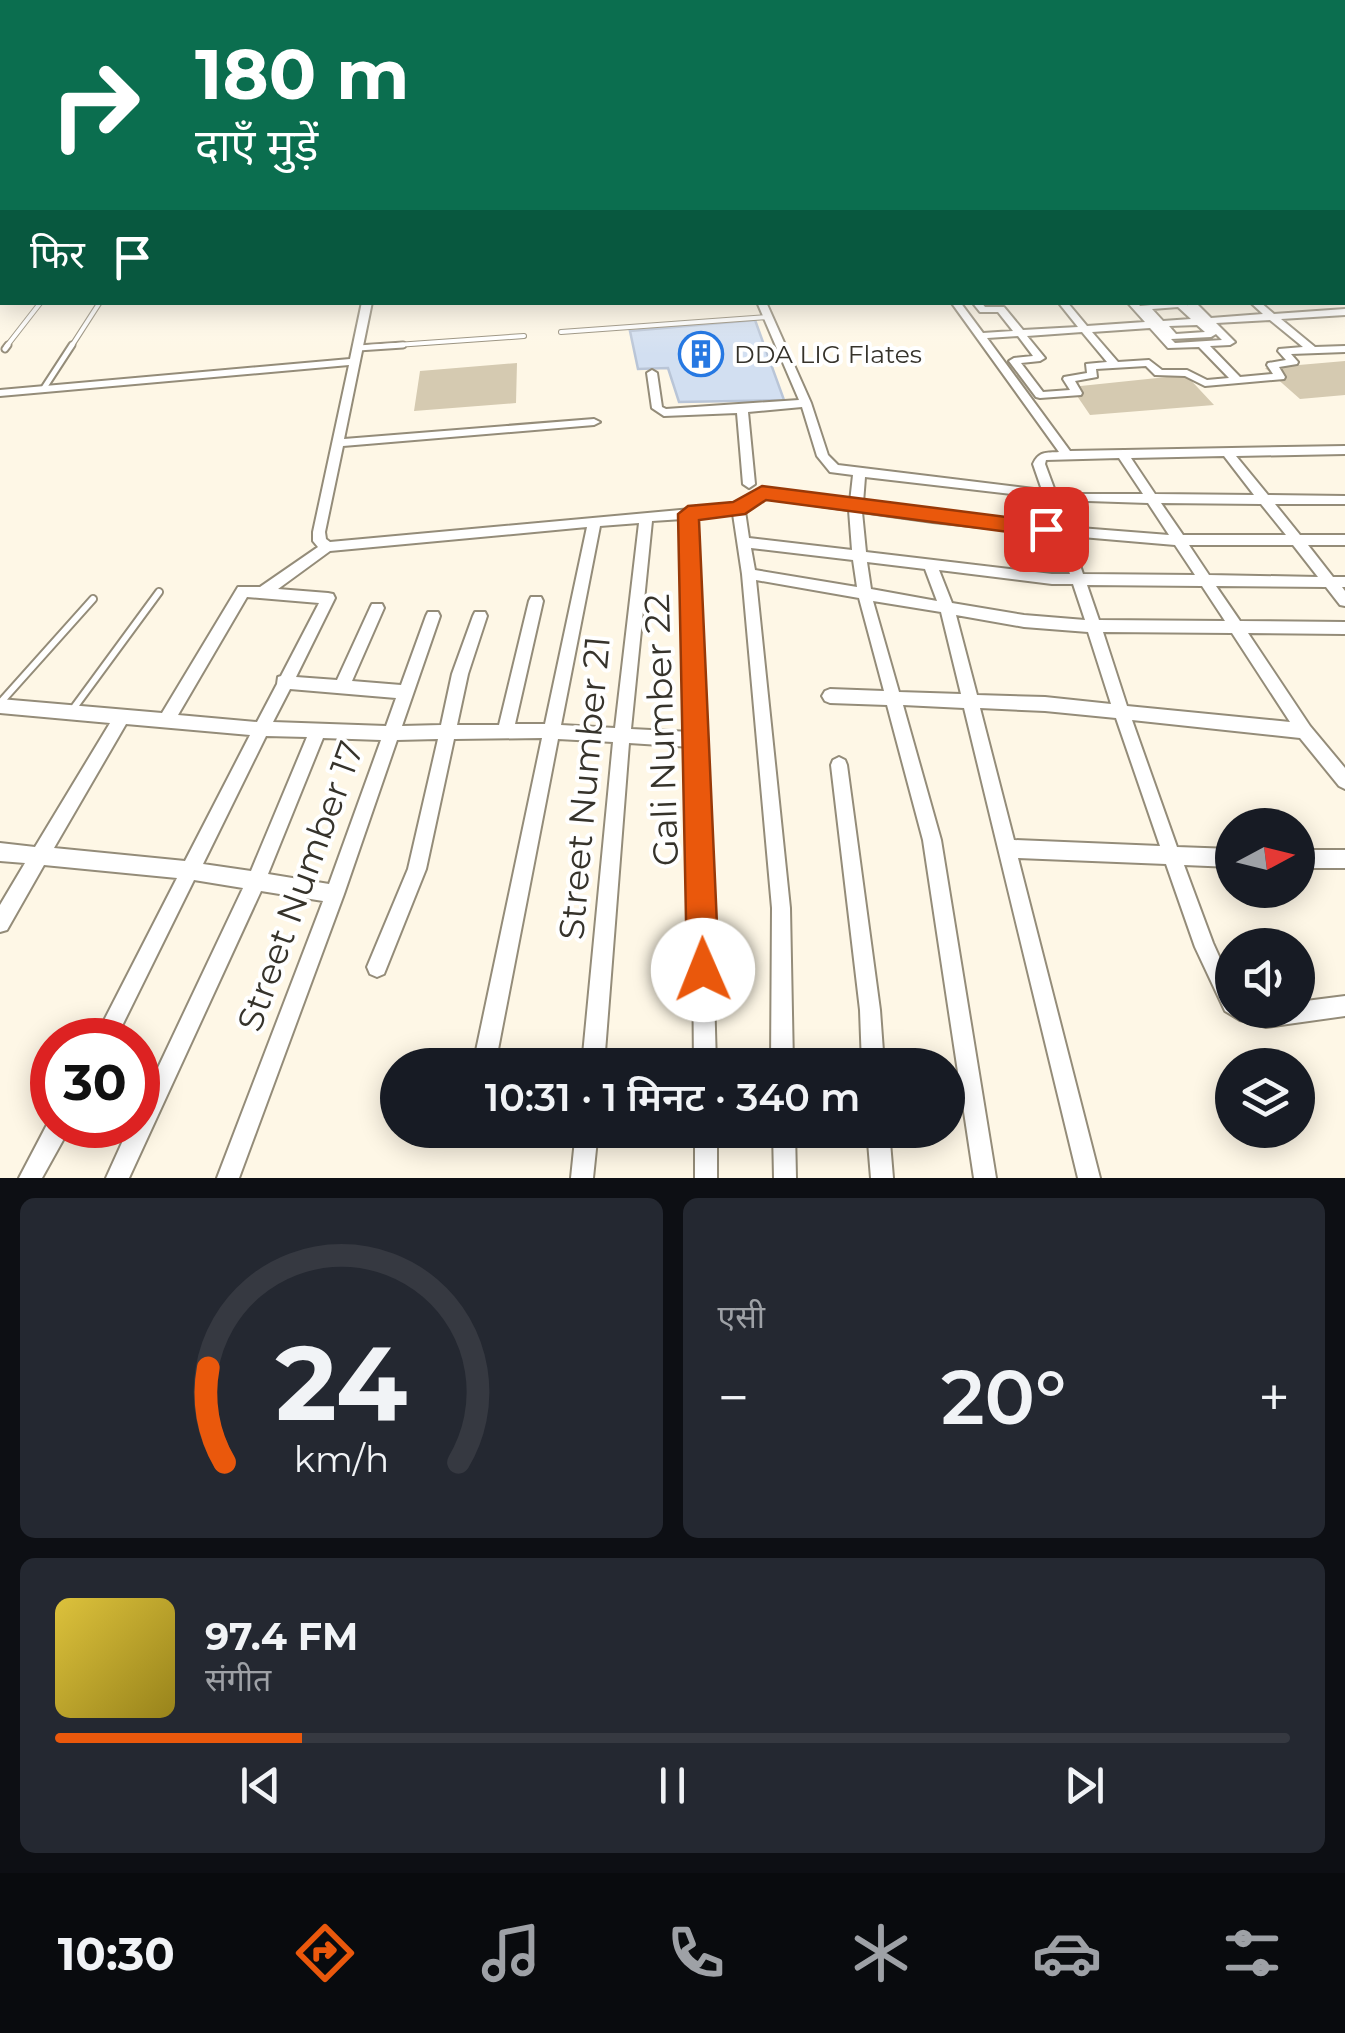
<!DOCTYPE html>
<html lang="hi">
<head>
<meta charset="utf-8">
<style>
  :root { --surface:#171b24; --page:#242831; --text:#f1f3f6; --muted:#9ea1a6; --line:#363941; --accent:#ea580c }
  body { margin:0; font-family:Montserrat,"Noto Sans Devanagari",sans-serif; background:var(--page); color:var(--text); height:100vh; display:flex; flex-direction:column; font-size:38px; white-space:nowrap }
  * { box-sizing:border-box; margin:0 }
  p { font-size:32px; color:var(--muted) }
  .icon { flex:none; width:55px; height:55px; fill:none; stroke:currentColor; stroke-width:2; stroke-linecap:round; stroke-linejoin:round }
  .map { position:relative; height:1178px; overflow:hidden }
  .details { display:flex; flex-direction:column; gap:20px; padding:20px; background:#0d0f14; flex:1 }
  .details>* { flex:none }
  .banner { position:absolute; left:0px; top:0px; width:1345px; height:305px; box-shadow:0 5px 25px #0003; background:#0b6e4f; color:#fff; overflow:hidden }
  .needle { width:65px; rotate:83deg }
  .tools { position:absolute; left:1215px; top:808px; display:grid; gap:20px }
  .tools a { display:grid; place-items:center; width:100px; height:100px; border-radius:50%; background:var(--surface); box-shadow:0 5px 25px #0003; font-size:50px }
  .speed { position:absolute; left:30px; top:1018px; display:flex; gap:20px; font-size:50px; font-weight:700; text-align:center }
  .speed>* { display:grid; place-content:center; width:130px; height:130px; border-radius:50%; background:var(--surface); box-shadow:0 5px 25px #0003; line-height:1 }
  .speed .limit { border:15px solid #d22; background:#fff; color:#111 }
  .pin { position:absolute; display:grid; place-items:center; width:85px; height:85px; color:#fff; margin:-42px; border-radius:20px; box-shadow:0 5px 15px #0006 }
  .me { position:absolute; width:110px; margin:-55px; rotate:359deg; stroke-linejoin:round; filter:drop-shadow(0 0 8px #0008) }
  .turn { display:flex; align-items:center; gap:35px; height:210px; padding:0 30px; font-size:45px }
  .turn .icon { width:130px; height:130px; stroke-width:2.5 }
  .turn b { display:block; font-size:70px; line-height:85px }
  .then { display:flex; align-items:center; height:95px; padding:0 30px; background:#0003; gap:20px; font-size:38px }
  .big { font-size:75px; font-weight:600; line-height:1.1 }
  .details .widget { flex:1; display:flex; flex-direction:column; justify-content:center; gap:15px; min-width:0; padding:0 35px; border-radius:15px; background:var(--page) }
  .details .dial { align-items:center; gap:0 }
  .dial svg { height:260px; overflow:visible; fill:none; stroke:var(--line); stroke-width:7; stroke-linecap:round; text-anchor:middle }
  .dial text { fill:var(--text); stroke:none }
  .song { display:flex; align-items:center; gap:30px }
  .cover { width:120px; height:120px; border-radius:15px; background:linear-gradient(135deg,hsl(50 70% 55%),hsl(50 70% 35%)) }
  .played { height:10px; border-radius:5px; background:linear-gradient(90deg,var(--accent) 20%,var(--line) 20%) }
  .keys { display:flex; justify-content:space-around; direction:ltr }
  .heat { display:flex; justify-content:space-between; align-items:center; font-size:55px; direction:ltr }
  .details .tiles { flex:1; display:grid; gap:20px; grid-template-columns:1fr 1fr }
  .widget:last-child { grid-column:span 2 }
  .trip { position:absolute; left:380px; top:1048px; width:585px; height:100px; border-radius:50px; background:var(--surface); box-shadow:0 5px 25px #0003; font-weight:600; line-height:100px; text-align:center }
  .tab-bar { display:flex; height:160px; justify-content:space-around; align-items:center; background:#090b0e; color:var(--muted) }
  .tab-bar .icon { width:70px; height:70px }
  .tab-bar .current { color:var(--accent) }
  .tab-bar b { font-size:45px; color:var(--text) }
  .map>svg:first-child { display:block }
  .green { fill:#d5cab1 }
  .building { fill:#d2dff1; stroke:#b9c5d7; stroke-width:2.5 }
  .lines { fill:none; stroke-linecap:round; stroke-linejoin:round }
  .service-far2-casing { stroke:#948c79; stroke-width:6 }
  .service-far1-casing { stroke:#948c79; stroke-width:9 }
  .service-casing { stroke:#948c79; stroke-width:10 }
  .minor-casing { stroke:#948c79; stroke-width:4 }
  .tertiary-casing { stroke:#948c79; stroke-width:3 }
  .trunk-casing { stroke:#948c79; stroke-width:4 }
  .service-far2 { stroke:#fff; stroke-width:4 }
  .service-far1 { stroke:#fff; stroke-width:5 }
  .service { stroke:#fff; stroke-width:6 }
  .minor { fill:#fff; fill-rule:evenodd }
  .tertiary { fill:#fff; fill-rule:evenodd }
  .trunk { fill:#fff; fill-rule:evenodd }
  .route { fill:#ea580c; stroke:#983908; stroke-width:2.5 }
  .labels { text-anchor:middle; dominant-baseline:central; stroke-width:8; stroke-linejoin:round; paint-order:stroke }
  .far-poi-label { font-size:25px; fill:#36332b; stroke:#fff; text-anchor:start }
  .near-street-label { font-size:35px; fill:#36332b; stroke:#fff }
</style>
</head>
<body>
<div class="map">
<svg width="1345" height="1178" viewBox="0 0 1345 1178">
  <rect width="100%" height="100%" fill="#fef7e6"/>
  <path class="green" d="M1345 361V395L1300 399 1265 368Z
    M517 363 516 403 414 411 420 371Z
    M1186 375 1214 405 1090 415 1071 387Z"/>
  <path class="building" d="M755 320 784 400 679 402 668 368 638 369 630 331Z"/>
  <g class="lines">
    <defs>
      <path id="service-far2" d="M561 332 768 317
        M6 347 41 302
        M71 347 100 302
        M368 347 524 336"/>
      <path id="service-far1" d="M358 348 403 345
        M5 349 8 345
        M44 388 72 345"/>
      <path id="service" d="M0 703 93 599
        M73 709 159 592"/>
      <path id="minor" d="M0 228H2V232H0Z
        M362 302H372L344 439 594 419 600 422 594 425 343 446 325 532 326 539 330 542 735 505 762 489 850 502 853 475 830 472 817 456 802 407 748 412 755 484 749 488 743 484 737 413 664 416 652 408 647 373 652 370 657 373 662 407 666 409 799 400 757 302H766L811 403 828 455 838 465 1042 490 1033 464C1039 451 1046 453 1059 452L951 302H960L983 333 1013 331 998 312H980L972 302H981L985 307H1004L1023 330 1078 327 1058 302H1067L1087 326 1145 322 1127 302H1137L1140 306 1184 302 1188 306 1185 302H1195L1211 318 1263 314 1250 302H1260L1274 314 1345 309V315L1281 319 1315 347 1345 346V352L1291 354 1298 362 1297 364 1279 367 1285 377 1284 379 1205 386 1185 376 1155 375 1146 366 1096 369 1097 377 1075 381 1082 393 1081 395 1040 398 1036 397 1009 361 1014 358 1033 356 1018 336 987 338 1070 451 1345 446V454L1236 456 1268 495 1345 496V504H1275L1300 535H1345V545H1308L1333 577H1345V587H1342L1345 591V606L1340 605 1326 587 1216 586 1240 621 1345 622V634L1248 633 1310 726 1345 768V789L1339 786 1300 738 1132 720 1177 847 1232 849V867L1184 865 1213 943 1232 985V1010H1298V1002L1345 996V1016L1266 1027 1240 1020 1225 1011 1195 947 1166 864 1018 858 1100 1178H1078L964 708 903 705 941 840 996 1178H974L923 840 887 705 830 703 825 701 822 696 825 691 830 689 884 691 859 598 756 580 790 908 793 1065H771L772 908 742 574 733 514 695 517 707 740 716 1065H694L691 747 629 743 604 1065H582L613 742 558 739 495 1065H473L542 738 454 739 426 869 384 974 377 977 370 974 367 967 408 869 438 739 397 740 344 894 239 1178H217L323 901 261 891 129 1178H106L130 1125H138V1110L243 888 194 880 115 1040H94L177 878 44 865 7 930 0 932V905L25 863 0 861V843L35 847 110 723 0 713V699L162 713 238 587H260L318 547 313 541V532L349 365 0 396V390L350 359ZM1178 307 1191 319 1163 321 1152 309ZM1270 320 1303 347 1279 349 1278 351 1286 360 1268 363 1267 365 1273 374 1240 377 1210 346 1230 345 1235 342 1216 323ZM1197 325 1205 332 1176 334 1169 326ZM1150 328 1168 348 1199 347 1229 378 1207 380 1187 370H1162L1149 360 1118 362 1092 332ZM1082 332 1107 362 1086 364 1087 373 1064 377 1063 379 1070 390 1043 392 1021 363 1040 361 1045 358 1027 336ZM1216 334 1222 340 1175 343 1171 339 1211 337ZM1224 456 1254 495 1155 494 1131 458ZM1119 458 1143 494H1076L1055 491 1045 464 1046 460ZM865 477 1045 498 1054 525 933 514 863 503ZM764 498 849 510 852 550 749 538 745 511ZM1058 500 1148 503 1169 535 1067 527ZM1161 503 1261 504 1286 535H1183ZM862 512 933 522 1057 535 1070 574H1052L866 552ZM683 519 691 732 631 729 652 521ZM639 523 615 728 561 725 600 526ZM587 527 545 724H515L543 601 541 597H531L529 601 499 725H457L468 674 487 616 485 612H475L473 616 452 674 441 725 402 726 440 616 438 612H428L426 616 401 685 352 681 384 608 382 604H372L370 608 337 680 296 677 335 598 333 594 328 593 278 589 330 551ZM1070 536 1175 545 1195 575 1083 574ZM1189 545H1293L1318 577 1209 575ZM751 548 853 560 857 587 755 570ZM867 562 925 569 937 601 871 589ZM939 570 1052 584H1073L1085 620 1024 615 952 603ZM1087 585 1202 586 1225 621 1099 620ZM247 597 319 603 281 676 278 677 277 684 257 722 178 715ZM873 601 941 612 961 694 899 692ZM956 615 1024 627 1088 632 1111 704 1045 697 977 695ZM1103 632 1232 633 1290 722 1127 706ZM290 689 396 698 386 726 273 722ZM980 708 1045 711 1116 718 1160 846 1014 840ZM126 724 250 735 185 861 54 848ZM266 736 307 737 251 871 203 864ZM323 738 381 740 329 884 268 874Z
        M839 757 845 760 847 765 880 1010 884 1065H862L860 1010 831 765 833 760Z
        M1298 850H1345V868H1298Z
        M51 1117 52 1125H70L67 1133 42 1178H19Z
        M460 1130H482L479 1142 471 1145 463 1142Z
        M576 1130H598L593 1178H571Z
        M695 1130H717V1178H695Z
        M773 1130H795L796 1178H774Z
        M867 1130H889L893 1178H871Z"/>
      <path id="tertiary" d="M1342 190 1345 191V198L1342 197Z
        M1342 218 1345 219V226L1342 225Z"/>
      <path id="trunk" d="M0 194H2V202H0Z
        M1342 207 1345 208V217L1342 216Z"/>
    </defs>
    <use href="#service-far2" class="service-far2-casing"/>
    <use href="#service-far1" class="service-far1-casing"/>
    <use href="#service" class="service-casing"/>
    <use href="#minor" class="minor-casing"/>
    <use href="#tertiary" class="tertiary-casing"/>
    <use href="#trunk" class="trunk-casing"/>
    <use href="#service-far2" class="service-far2"/>
    <use href="#service-far1" class="service-far1"/>
    <use href="#service" class="service"/>
    <use href="#minor" class="minor"/>
    <use href="#tertiary" class="tertiary"/>
    <use href="#trunk" class="trunk"/>
  </g>
  <linearGradient id="sky" x2="0" y2="1"><stop stop-color="#91acbd"/><stop offset="0.54" stop-color="#fffbf4"/><stop offset="1" stop-color="#fffbf4" stop-opacity="0"/></linearGradient>
  <rect width="1345" height="355" fill="url(#sky)"/>
  <path class="route" d="M762 486 1046 522 1056 529 1046 537 766 500 745 514 699 520 719 970 715 982 703 987 692 982 687 970 678 514 688 506 733 502Z"/>
  <defs>
    <symbol id="building-ring" viewBox="-11 -11 22 22"><circle r="9.5" fill="#fff" stroke="#2678e2" stroke-width="1.5"/><path d="M-4-6H4V6H1V3H-1V6H-4ZM-2.5-4.3h1.7v1.8h-1.7ZM.8-4.3h1.7v1.8H.8ZM-2.5-1h1.7V.8h-1.7ZM.8-1h1.7V.8H.8Z" fill="#2678e2"/></symbol>
  </defs>
  <g fill-rule="evenodd">
    <use href="#building-ring" x="676" y="329" width="50" height="50"/>
  </g>
  <g class="labels">
    <g class="far-poi-label">
      <text x="734" y="354">DDA LIG Flates</text>
    </g>
    <g class="near-street-label">
      <text transform="translate(661 730) rotate(-92)">Gali Number 22</text>
      <text transform="translate(584 788) rotate(-85)">Street Number 21</text>
      <text transform="translate(300 886) rotate(-70)">Street Number 17</text>
    </g>
  </g>
</svg>
<div class="tools">
<a><svg class="needle" viewBox="-14 -14 28 28"><path d="M0-13l5 13h-10z" fill="#e53935"/><path d="M0 13l5-13h-10z" fill="#9ea1a6"/></svg></a>
<a><svg class="icon" aria-label="sound" viewBox="0 0 24 24"><path d="M4 9h4l5-4v14l-5-4H4zM17 9q2 3 0 6"/></svg></a>
<a><svg class="icon" aria-label="layers" viewBox="0 0 24 24"><path d="M12 4l9 5-9 5-9-5zM3 14l9 5 9-5"/></svg></a>
</div>
<div class="speed"><div class="limit">30</div></div>
<div class="pin" style="left:1046px;top:529px;background:#d93025"><svg class="icon" aria-label="arrive" viewBox="0 0 24 24"><path d="M6 21V4h12l-3 4 3 4H6"/></svg></div>
<svg class="me" style="left:703px;top:970px" viewBox="-20 -20 40 40"><circle r="19" fill="#fff"/><path d="M0-13L10 11 0 6-10 11z" fill="#ea580c"/></svg>
<div class="trip">10:31 · 1 मिनट · 340 m</div>
<div class="banner">
<div class="turn"><svg class="icon" aria-label="right" viewBox="0 0 24 24"><path d="M7 20v-9h11M14 6l5 5-5 5"/></svg><div><b>180 m</b>दाएँ मुड़ें</div></div>
<div class="then">फिर<svg class="icon" aria-label="arrive" viewBox="0 0 24 24"><path d="M6 21V4h12l-3 4 3 4H6"/></svg></div>
</div>
</div>
<section class="details">
<div class="tiles">
<div class="widget dial"><svg viewBox="0 0 100 80">
<path d="M14 69A42 42 0 1 1 86 69"/>
<path d="M14 69A42 42 0 0 1 9 40" stroke="#ea580c"/>
<text x="50" y="56" font-size="32" font-weight="700">24</text>
<text x="50" y="72" font-size="11">km/h</text>
</svg></div>
<div class="widget"><p>एसी</p>
<div class="heat"><a>−</a><b class="big">20°</b><a>+</a></div>
</div>
<div class="widget">
<div class="song"><i class="cover"></i><div><b>97.4 FM</b><p>संगीत</p></div></div>
<div class="played"></div>
<div class="keys"><svg class="icon" aria-label="previous" viewBox="0 0 24 24"><path d="M18 5L8 12l10 7zM5 5v14"/></svg><svg class="icon" aria-label="pause" viewBox="0 0 24 24"><path d="M8 5v14M16 5v14"/></svg><svg class="icon" aria-label="next" viewBox="0 0 24 24"><path d="M6 5l10 7-10 7zM19 5v14"/></svg></div>
</div>
</div>
</section>
<nav class="tab-bar">
<b>10:30</b>
<svg class="icon current" aria-label="directions" viewBox="0 0 24 24"><path d="M12 3l9 9-9 9-9-9zM9 14v-3h6M13 9l2 2-2 2"/></svg>
<svg class="icon" aria-label="music" viewBox="0 0 24 24"><path d="M9 18V5l10-2v13"/><circle cx="6" cy="18" r="3"/><circle cx="16" cy="16" r="3"/></svg>
<svg class="icon" aria-label="phone" viewBox="0 0 24 24"><path d="M5 4h4l2 5-3 2q2 4 5 5l2-3 5 2v4C11 20 4 13 5 4z"/></svg>
<svg class="icon" aria-label="climate" viewBox="0 0 24 24"><path d="M12 3v18M4 7l16 10M4 17L20 7"/></svg>
<svg class="icon" aria-label="car" viewBox="0 0 24 24"><path d="M5 17H2v-5l4-1 3-4h7l3 4 3 1v5h-3M9 17h6M6 11h13"/><circle cx="7" cy="17" r="2"/><circle cx="17" cy="17" r="2"/></svg>
<svg class="icon" aria-label="filters" viewBox="0 0 24 24"><path d="M4 7h16M4 17h16"/><circle cx="9" cy="7" r="2"/><circle cx="15" cy="17" r="2"/></svg>
</nav>
</body>
</html>
